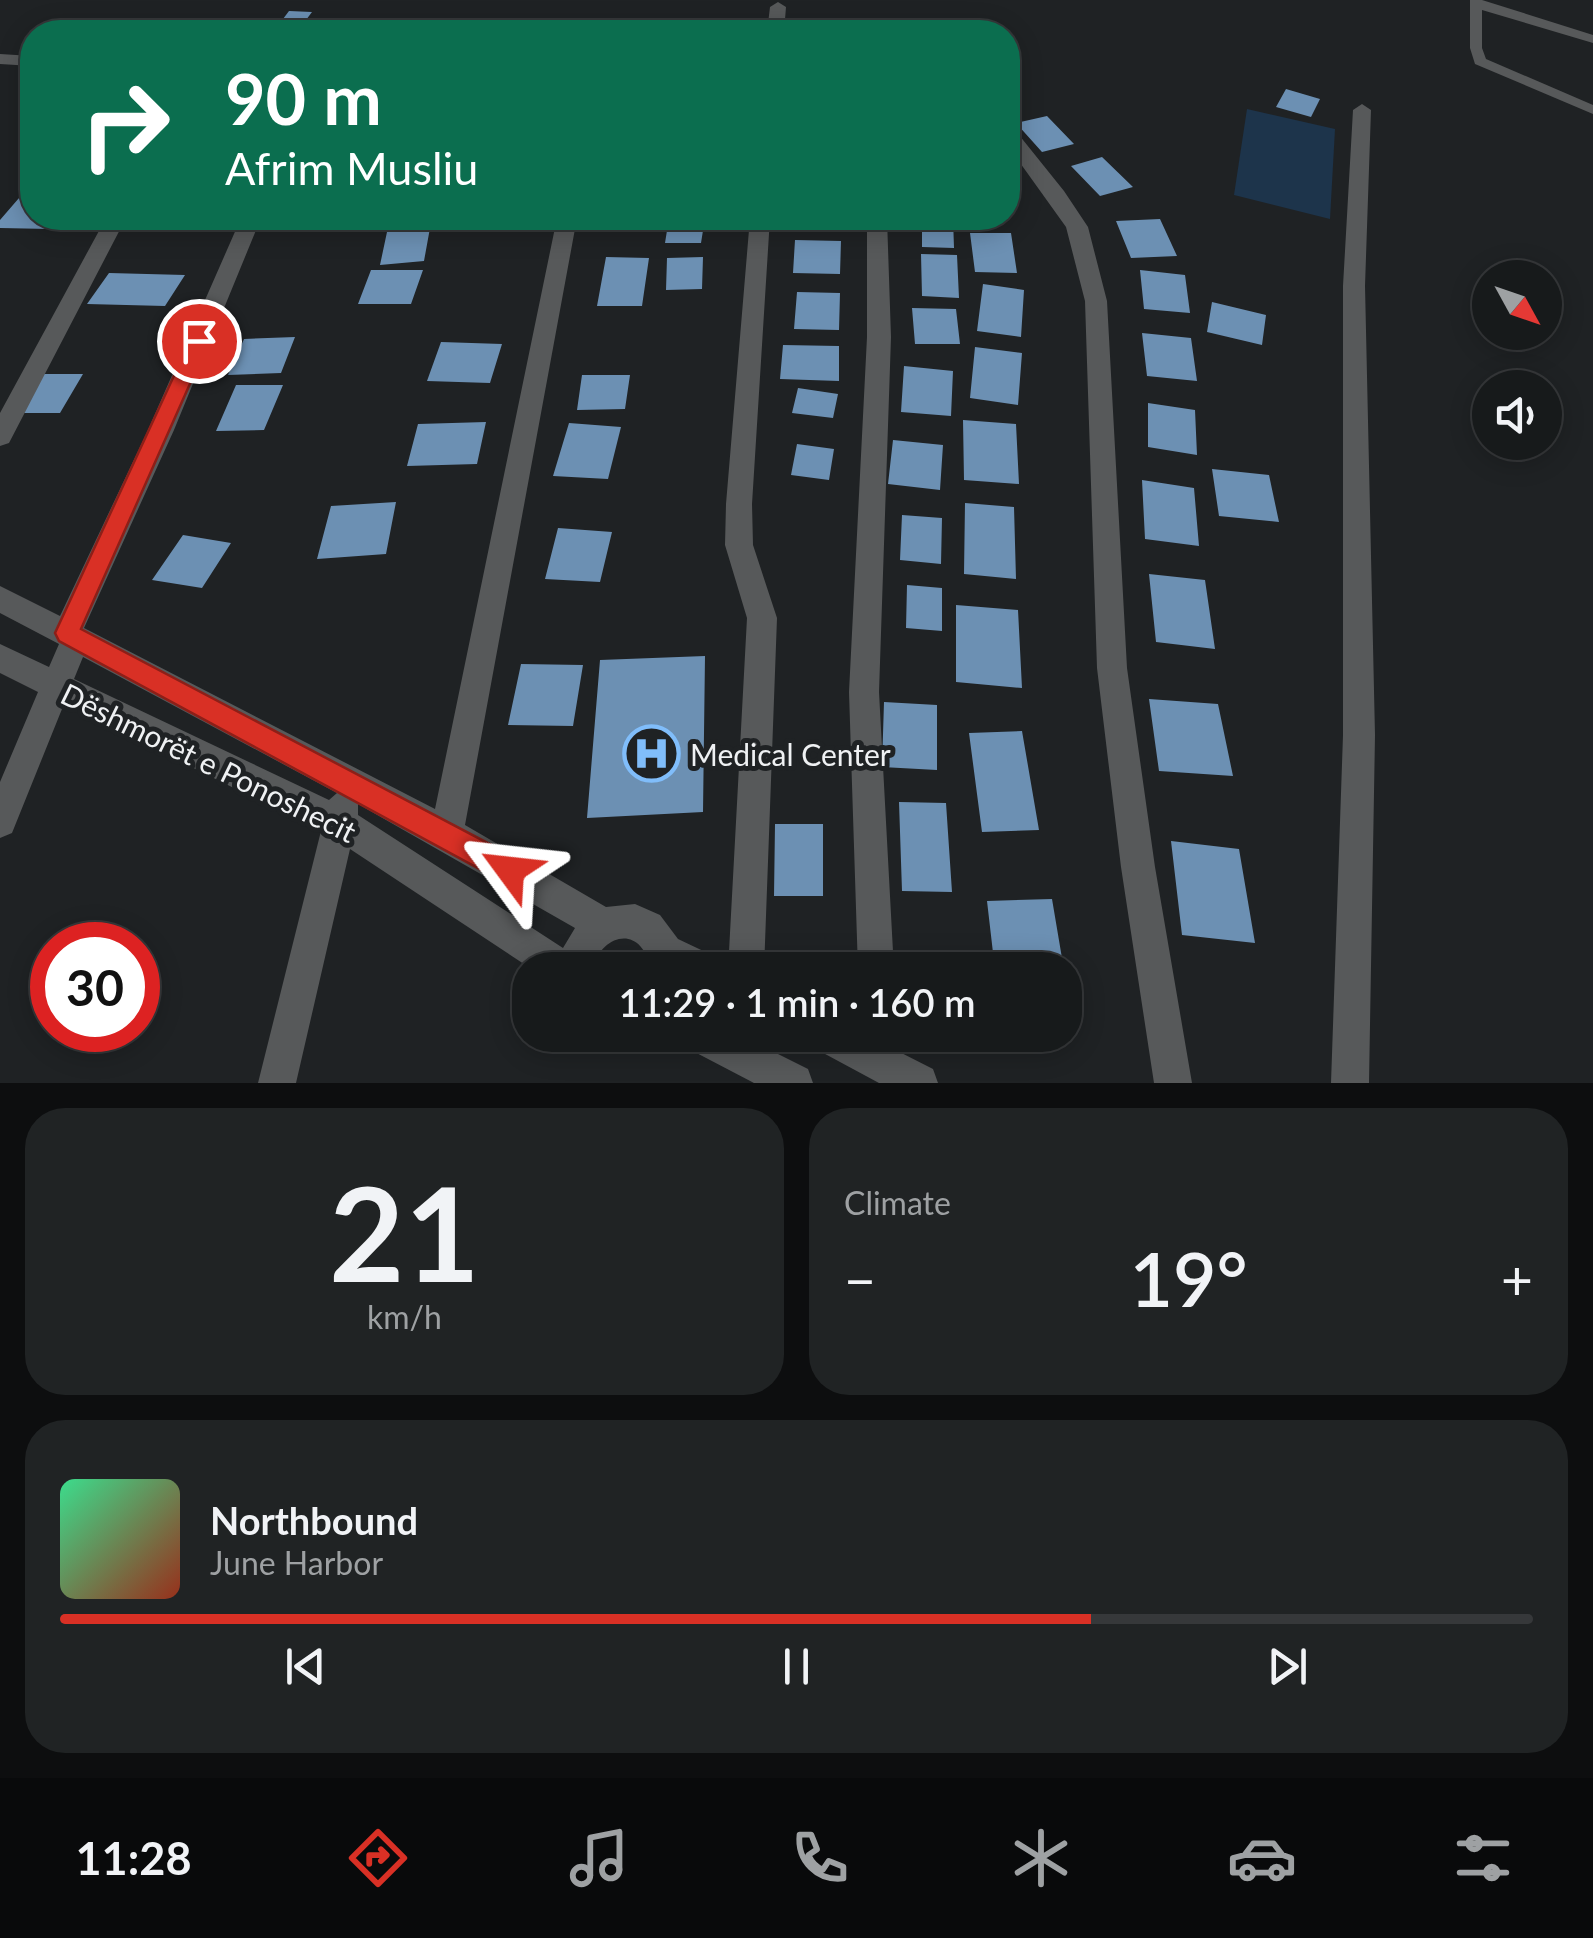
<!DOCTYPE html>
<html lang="en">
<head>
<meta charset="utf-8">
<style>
  :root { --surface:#171a1b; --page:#202324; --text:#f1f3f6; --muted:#9ea1a3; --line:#36383a; --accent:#d93025 }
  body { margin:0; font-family:Lato,sans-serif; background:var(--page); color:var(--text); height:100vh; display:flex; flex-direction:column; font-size:38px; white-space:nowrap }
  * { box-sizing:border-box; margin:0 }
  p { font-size:32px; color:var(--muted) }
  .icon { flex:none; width:55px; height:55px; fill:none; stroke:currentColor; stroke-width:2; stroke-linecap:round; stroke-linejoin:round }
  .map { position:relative; height:1083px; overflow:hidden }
  .panel { display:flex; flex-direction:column; gap:25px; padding:25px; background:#0d0e0f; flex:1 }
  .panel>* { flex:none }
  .guide { position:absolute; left:20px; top:20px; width:1000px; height:210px; border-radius:40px; box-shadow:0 5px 25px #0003,0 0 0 2px var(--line); background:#0b6e4f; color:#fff; overflow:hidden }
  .needle { width:65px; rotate:130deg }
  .fabs { position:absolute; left:1472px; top:260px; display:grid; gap:20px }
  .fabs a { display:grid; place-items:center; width:90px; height:90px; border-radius:50%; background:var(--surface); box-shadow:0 5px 25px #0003,0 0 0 2px var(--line); font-size:50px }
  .speed { position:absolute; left:30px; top:922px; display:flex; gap:20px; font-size:50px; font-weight:700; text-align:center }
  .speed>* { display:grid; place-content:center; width:130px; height:130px; border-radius:50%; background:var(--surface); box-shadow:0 5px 25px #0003,0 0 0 2px var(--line); line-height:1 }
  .speed .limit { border:15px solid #d22; background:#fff; color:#111 }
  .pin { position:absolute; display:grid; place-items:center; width:85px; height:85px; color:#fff; margin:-42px; border:5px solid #fff; border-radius:50%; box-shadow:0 2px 10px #0007 }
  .me { position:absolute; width:110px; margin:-55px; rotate:300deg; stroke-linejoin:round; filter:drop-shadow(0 0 8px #0008) }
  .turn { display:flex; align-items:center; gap:35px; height:210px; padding:0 40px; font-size:45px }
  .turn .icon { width:130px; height:130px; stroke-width:2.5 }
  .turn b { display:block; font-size:70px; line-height:85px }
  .big { font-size:75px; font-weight:600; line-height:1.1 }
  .panel .tile { flex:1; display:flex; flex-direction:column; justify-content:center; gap:15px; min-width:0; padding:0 35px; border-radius:40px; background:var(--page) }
  .panel .dial { align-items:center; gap:0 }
  .dial b { font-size:130px; line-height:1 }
  .song { display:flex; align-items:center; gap:30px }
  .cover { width:120px; height:120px; border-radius:15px; background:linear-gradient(135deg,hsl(150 70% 55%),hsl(10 70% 35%)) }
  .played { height:10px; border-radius:5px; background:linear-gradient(90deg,var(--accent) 70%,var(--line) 70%) }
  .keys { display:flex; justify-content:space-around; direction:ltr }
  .heat { display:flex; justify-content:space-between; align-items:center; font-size:55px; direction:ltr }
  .panel .tiles { flex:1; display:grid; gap:25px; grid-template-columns:1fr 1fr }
  .tile:last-child { grid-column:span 2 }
  .trip { position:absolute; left:512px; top:952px; width:570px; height:100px; border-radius:40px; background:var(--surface); box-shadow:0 5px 25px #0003,0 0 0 2px var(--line); font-weight:600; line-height:100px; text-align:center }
  .tab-bar { display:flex; height:160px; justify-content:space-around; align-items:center; background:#090a0b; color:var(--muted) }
  .tab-bar .icon { width:70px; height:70px }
  .tab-bar .selected { color:var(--accent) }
  .tab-bar b { font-size:45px; color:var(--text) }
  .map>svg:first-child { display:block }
  .green { fill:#1d344b }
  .building { fill:#6c90b3 }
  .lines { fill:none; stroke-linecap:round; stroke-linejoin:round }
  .service { fill:#57595a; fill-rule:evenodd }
  .minor { fill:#57595a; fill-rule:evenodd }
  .route { fill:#d93025; stroke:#8d1f18; stroke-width:2.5 }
  .labels { text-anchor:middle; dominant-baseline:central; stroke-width:10; stroke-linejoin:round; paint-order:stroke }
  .poi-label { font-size:30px; fill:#eff1f3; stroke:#1f2224; text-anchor:start }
  .street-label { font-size:30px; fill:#eff1f3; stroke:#1f2224 }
</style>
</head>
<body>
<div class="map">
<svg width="1593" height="1083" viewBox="0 0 1593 1083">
  <rect width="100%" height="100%" fill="#1f2224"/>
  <path class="green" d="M1247 109 1335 129 1330 219 1234 195Z"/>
  <path class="building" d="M289 11 312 12 300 28 277 27Z
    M217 18 270 20 260 32H204Z
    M1286 89 1320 99 1311 117 1276 107Z
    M1047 116 1074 144 1042 152 1016 123Z
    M1102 157 1133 187 1100 196 1071 166Z
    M19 198H32V218H59L50 229 0 228V220Z
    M619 218H651V226L618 227Z
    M669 218H705L701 243H665Z
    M922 218H953L954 248 922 247Z
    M1160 219 1177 256 1131 258 1116 221Z
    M430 228 424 261 380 265 387 232Z
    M970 233H1011L1017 273 975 272Z
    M795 240 841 241 840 274 793 273Z
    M921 254 957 255 959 298 922 296Z
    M606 257 649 258 642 306H597Z
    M703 257 702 289 666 290 667 258Z
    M371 270H423L411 304H358Z
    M1140 270 1185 275 1190 313 1144 309Z
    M109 273 185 275 165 306 87 304Z
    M983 284 1024 290 1021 337 977 331Z
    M797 292 840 293 839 330 794 329Z
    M1212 302 1266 315 1262 345 1207 332Z
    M912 308 956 309 960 344H915Z
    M1142 333 1191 338 1197 381 1147 376Z
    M295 337 281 373 228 375 244 339Z
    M441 342 502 344 490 383 427 381Z
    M783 345 839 346V381L780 379Z
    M975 347 1022 353 1018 405 970 398Z
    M904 366 953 371 951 416 901 412Z
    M43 374H83L60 413H18Z
    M582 375H630L625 409 577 410Z
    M236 385H283L264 430 216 431Z
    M798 388 838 394 833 418 792 413Z
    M1148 403 1195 410 1197 455 1148 447Z
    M963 420 1016 424 1019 484 964 480Z
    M486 422 477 464 407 466 418 424Z
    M569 423 621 427 608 479 553 476Z
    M893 440 943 445 940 490 888 484Z
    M797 444 834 449 829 480 791 475Z
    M1212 469 1269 475 1279 522 1219 516Z
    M1142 480 1194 488 1199 546 1145 539Z
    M396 502 386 554 317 559 331 506Z
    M965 503 1014 507 1016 579 964 574Z
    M902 515 942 518 941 564 900 560Z
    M558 528 612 532 600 582 545 579Z
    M183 535 231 543 202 588 152 580Z
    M1149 574 1205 580 1215 649 1156 642Z
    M907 585 942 588V631L906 628Z
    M956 605 1018 610 1022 688 956 682Z
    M705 656 703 812 587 818 600 660Z
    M521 664 583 665 573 726 508 725Z
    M1149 699 1218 704 1233 776 1159 771Z
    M884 702 937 705V770L882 767Z
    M1022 731 1039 830 982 832 969 733Z
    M899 802 946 803 952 892 902 891Z
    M775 824H823V896H774Z
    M1171 841 1239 849 1255 943 1182 935Z
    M1052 899 1064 970H995L987 901Z"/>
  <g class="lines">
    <path class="service" d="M1470 0H1482L1593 35V43L1482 10V48L1486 59 1593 105V114L1475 64 1470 48Z"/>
    <path class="minor" d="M778 2 786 7 784 32H767L770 7Z
      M0 54 32 56V66L0 64Z
      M1362 104 1371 110 1365 286 1375 735 1369 1083H1331L1343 735V286L1353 110Z
      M1008 128 1015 130 1064 191 1088 227 1107 301 1127 668 1155 867 1192 1083H1154L1121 867 1097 668 1085 301 1066 227 1008 146Z
      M106 218H126L9 443 0 446V413Z
      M241 218H261L174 430 84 628 435 809 557 218H577L465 825 606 907 635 904 660 915 678 939 716 957 721 970H650C644 925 602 931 592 970H533L350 849 296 1083H258L321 831 64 704 12 833 0 838V782L38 692 0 673V644L49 667 59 644 0 613V586L60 616 148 430ZM83 657 337 793 329 800 74 679ZM358 804 575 928 563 948 358 815Z
      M750 218H770L752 504 753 545 777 618 764 970H728L747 618 725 545 726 504Z
      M867 218H887L891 337 879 692 894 970H858L849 692 867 337Z
      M681 1035H740L808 1069 813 1083H754L687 1048Z
      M808 1035H866L933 1069 938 1083H879L814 1048Z"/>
  </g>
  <path class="route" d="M199 334 209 341 81 629 520 860 524 870 520 880 510 884 500 880 59 641 55 633 190 341Z"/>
  <defs>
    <symbol id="hospital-ring" viewBox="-11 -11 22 22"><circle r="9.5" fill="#1f2224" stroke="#80bdfa" stroke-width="1.5"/><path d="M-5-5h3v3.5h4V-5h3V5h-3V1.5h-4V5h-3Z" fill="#80bdfa"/></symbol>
  </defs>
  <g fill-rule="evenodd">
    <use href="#hospital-ring" x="620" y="722" width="63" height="63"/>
  </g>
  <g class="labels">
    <g class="poi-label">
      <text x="690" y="754">Medical Center</text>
    </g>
    <g class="street-label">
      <text transform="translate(209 762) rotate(26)">Dëshmorët e Ponoshecit</text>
    </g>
  </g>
</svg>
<div class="fabs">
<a><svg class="needle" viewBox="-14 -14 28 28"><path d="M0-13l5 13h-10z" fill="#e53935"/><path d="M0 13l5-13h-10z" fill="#9ea1a3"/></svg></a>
<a><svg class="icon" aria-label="sound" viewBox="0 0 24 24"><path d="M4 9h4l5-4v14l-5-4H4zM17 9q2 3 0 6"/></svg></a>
</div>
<div class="speed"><div class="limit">30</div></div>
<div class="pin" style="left:199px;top:341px;background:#d93025"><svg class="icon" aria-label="arrive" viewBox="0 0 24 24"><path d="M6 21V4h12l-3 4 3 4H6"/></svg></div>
<svg class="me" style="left:510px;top:870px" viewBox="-20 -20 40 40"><path d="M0-17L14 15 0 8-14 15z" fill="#d93025" stroke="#fff" stroke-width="4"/></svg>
<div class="trip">11:29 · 1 min · 160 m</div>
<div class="guide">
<div class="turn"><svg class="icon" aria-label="right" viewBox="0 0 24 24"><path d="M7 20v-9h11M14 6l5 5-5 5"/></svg><div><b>90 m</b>Afrim Musliu</div></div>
</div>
</div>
<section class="panel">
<div class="tiles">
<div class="tile dial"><b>21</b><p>km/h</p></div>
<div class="tile"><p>Climate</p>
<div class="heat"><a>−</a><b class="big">19°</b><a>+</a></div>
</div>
<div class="tile">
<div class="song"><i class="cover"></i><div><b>Northbound</b><p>June Harbor</p></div></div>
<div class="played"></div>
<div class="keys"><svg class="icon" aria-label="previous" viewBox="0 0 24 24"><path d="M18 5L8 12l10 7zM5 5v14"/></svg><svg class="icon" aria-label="pause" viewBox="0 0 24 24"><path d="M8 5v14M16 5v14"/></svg><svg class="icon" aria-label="next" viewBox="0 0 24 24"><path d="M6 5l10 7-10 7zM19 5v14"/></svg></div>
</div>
</div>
</section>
<nav class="tab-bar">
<b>11:28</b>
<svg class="icon selected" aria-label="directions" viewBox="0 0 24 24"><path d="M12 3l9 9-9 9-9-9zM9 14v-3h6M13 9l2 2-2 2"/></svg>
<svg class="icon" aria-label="music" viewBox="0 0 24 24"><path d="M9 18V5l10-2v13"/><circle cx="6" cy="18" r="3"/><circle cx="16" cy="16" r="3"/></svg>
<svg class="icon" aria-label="phone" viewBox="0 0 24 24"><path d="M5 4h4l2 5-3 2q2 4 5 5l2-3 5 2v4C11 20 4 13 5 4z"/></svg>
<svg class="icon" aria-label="climate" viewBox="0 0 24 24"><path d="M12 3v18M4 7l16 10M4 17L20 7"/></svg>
<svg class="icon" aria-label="car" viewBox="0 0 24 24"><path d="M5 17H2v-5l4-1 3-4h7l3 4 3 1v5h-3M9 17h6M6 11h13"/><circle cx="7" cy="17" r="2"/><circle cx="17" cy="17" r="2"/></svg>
<svg class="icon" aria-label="filters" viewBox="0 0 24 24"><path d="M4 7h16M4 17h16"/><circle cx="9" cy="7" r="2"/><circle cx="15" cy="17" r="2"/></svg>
</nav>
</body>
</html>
